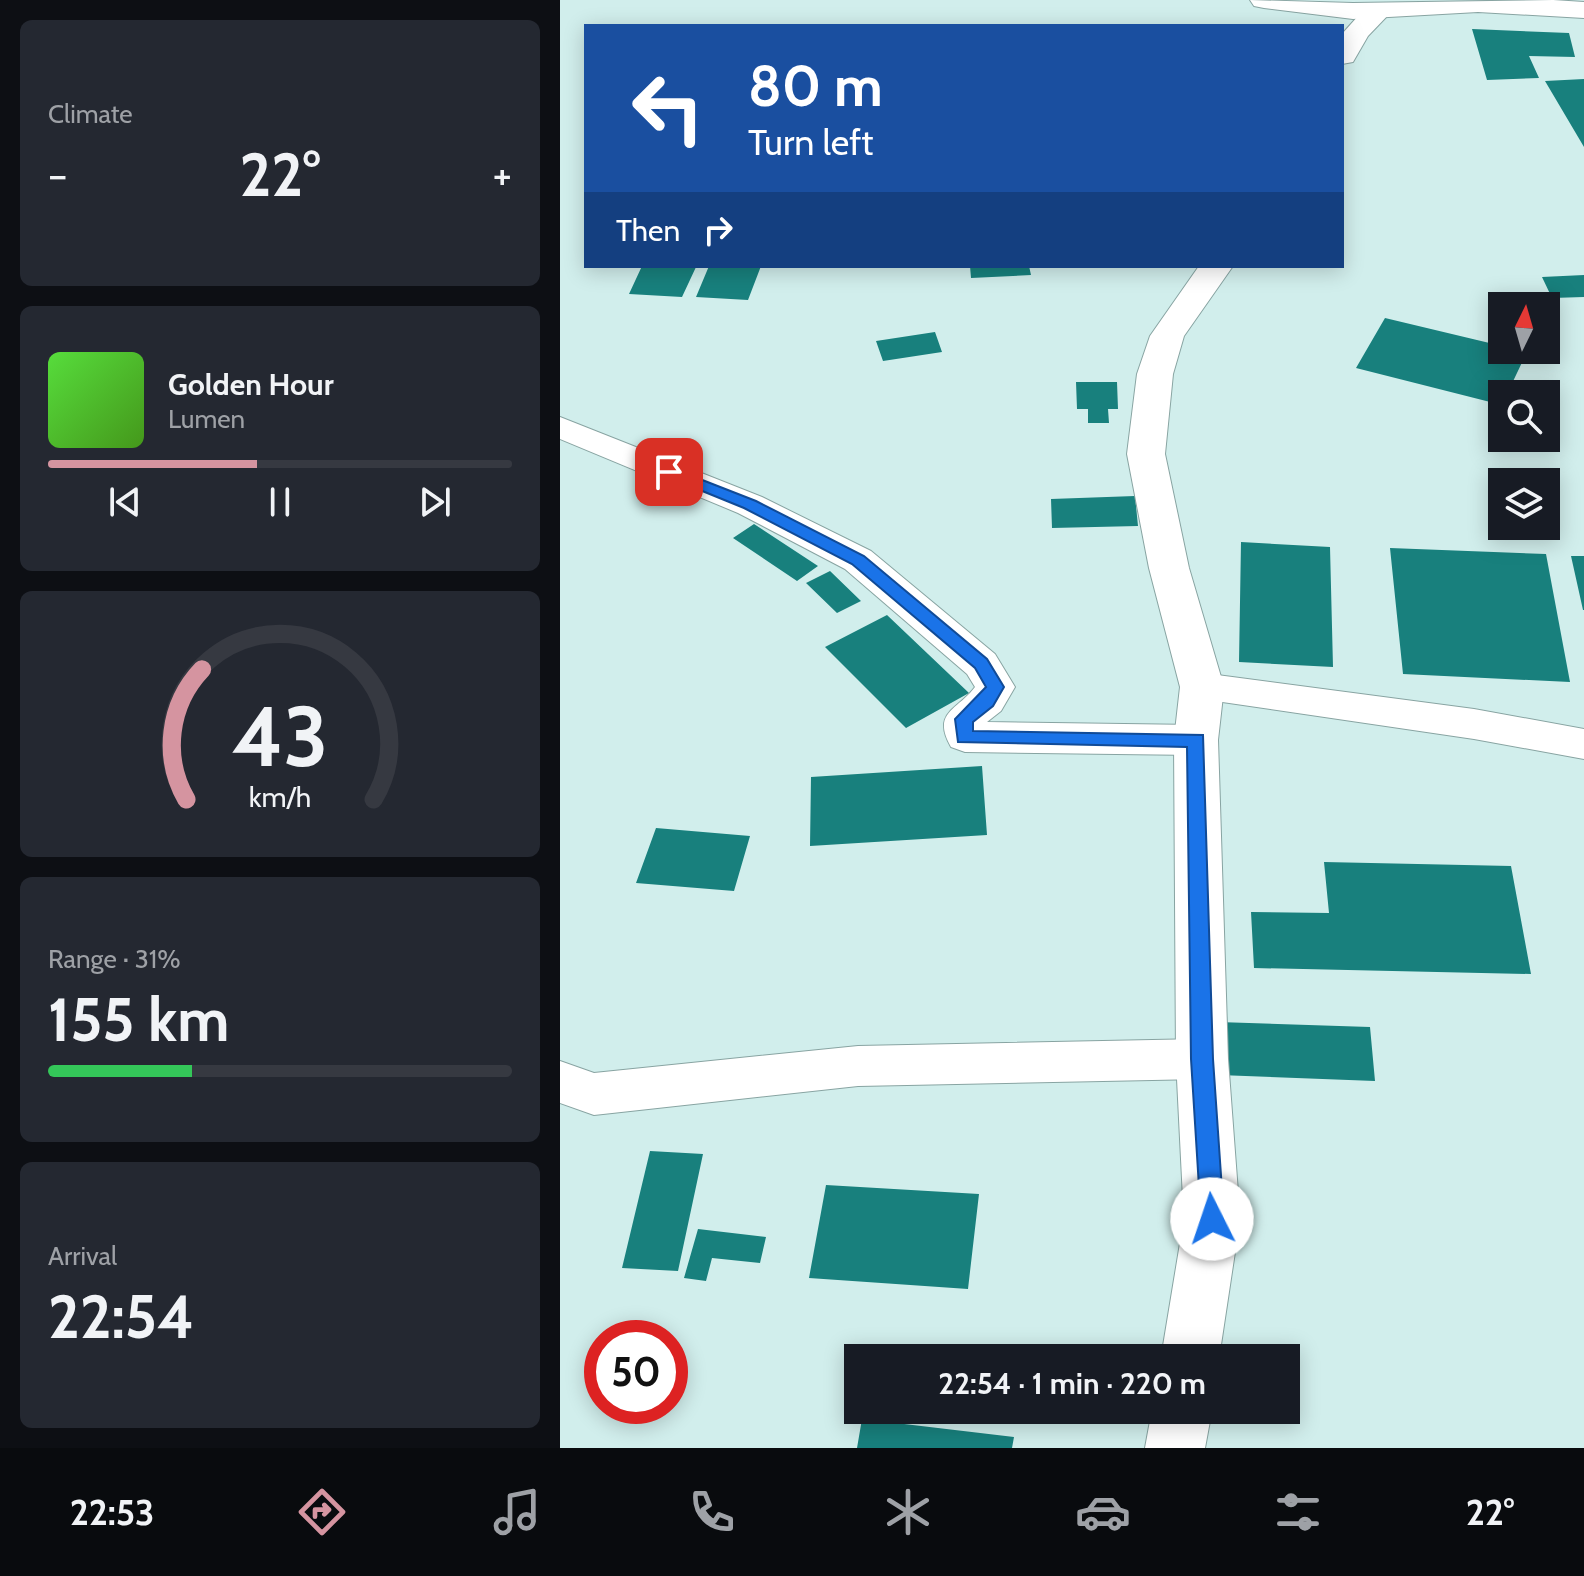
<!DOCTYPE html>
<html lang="en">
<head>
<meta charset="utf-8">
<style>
  :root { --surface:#171b24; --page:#242831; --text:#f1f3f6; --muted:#9ea1a6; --line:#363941; --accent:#d594a0 }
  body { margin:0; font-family:Cabin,sans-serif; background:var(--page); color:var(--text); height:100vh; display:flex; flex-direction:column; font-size:30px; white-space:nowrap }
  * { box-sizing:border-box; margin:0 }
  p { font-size:26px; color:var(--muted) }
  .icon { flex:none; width:44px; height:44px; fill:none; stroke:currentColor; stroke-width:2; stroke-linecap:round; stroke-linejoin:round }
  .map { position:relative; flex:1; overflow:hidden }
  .drawer { display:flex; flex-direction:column; gap:20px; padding:20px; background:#0d0f14; width:560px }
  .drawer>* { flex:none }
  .hud { position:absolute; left:24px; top:24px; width:760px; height:244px; border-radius:0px; box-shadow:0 4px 20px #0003; background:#1a4fa0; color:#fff; overflow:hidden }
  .needle { width:52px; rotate:5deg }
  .controls { position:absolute; left:928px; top:292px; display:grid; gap:16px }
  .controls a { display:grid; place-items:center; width:72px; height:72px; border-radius:0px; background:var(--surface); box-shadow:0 4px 20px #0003; font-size:40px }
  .speed { position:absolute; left:24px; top:1320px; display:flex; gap:16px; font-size:40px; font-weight:700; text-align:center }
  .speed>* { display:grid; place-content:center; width:104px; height:104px; border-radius:50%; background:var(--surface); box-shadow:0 4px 20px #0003; line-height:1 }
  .speed .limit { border:12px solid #d22; background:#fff; color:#111 }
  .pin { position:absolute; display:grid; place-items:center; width:68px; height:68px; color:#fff; margin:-34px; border-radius:16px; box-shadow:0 4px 12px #0006 }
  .me { position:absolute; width:88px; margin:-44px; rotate:356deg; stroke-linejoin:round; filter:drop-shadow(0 0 6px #0008) }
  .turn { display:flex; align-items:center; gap:28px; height:168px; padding:0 32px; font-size:36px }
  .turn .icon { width:104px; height:104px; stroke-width:2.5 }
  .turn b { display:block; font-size:56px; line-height:68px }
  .then { display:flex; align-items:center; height:76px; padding:0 32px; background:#0003; gap:16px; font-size:30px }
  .big { font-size:60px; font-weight:800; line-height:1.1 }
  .drawer .tile { flex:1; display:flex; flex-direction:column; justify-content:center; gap:12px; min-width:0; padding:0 28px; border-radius:12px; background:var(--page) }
  .drawer .dial { align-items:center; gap:0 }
  .dial svg { height:208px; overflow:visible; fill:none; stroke:var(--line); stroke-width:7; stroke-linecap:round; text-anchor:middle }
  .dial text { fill:var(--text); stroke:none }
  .song { display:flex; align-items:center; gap:24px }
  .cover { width:96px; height:96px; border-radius:12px; background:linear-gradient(135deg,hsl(110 70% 55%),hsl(100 70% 35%)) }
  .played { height:8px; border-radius:4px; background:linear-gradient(90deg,var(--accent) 45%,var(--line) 45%) }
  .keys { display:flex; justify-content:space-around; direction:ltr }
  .heat { display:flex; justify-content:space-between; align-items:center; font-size:44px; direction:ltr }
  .charge { height:12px; border-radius:6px; background:linear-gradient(90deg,#34c759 31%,var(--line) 0) }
  .trip { position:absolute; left:284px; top:1344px; width:456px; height:80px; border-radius:0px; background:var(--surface); box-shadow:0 4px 20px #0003; font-weight:800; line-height:80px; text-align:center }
  .tabs { display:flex; height:128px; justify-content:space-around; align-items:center; background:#090b0e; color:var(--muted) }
  .tabs .icon { width:56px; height:56px }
  .tabs .selected { color:var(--accent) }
  .tabs b { font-size:36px; color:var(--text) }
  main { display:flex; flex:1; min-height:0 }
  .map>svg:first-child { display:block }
  .building { fill:#18807d }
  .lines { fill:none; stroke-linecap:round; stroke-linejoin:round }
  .street-casing { stroke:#88a4a2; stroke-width:2 }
  .secondary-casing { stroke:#88a4a2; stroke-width:2 }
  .primary-casing { stroke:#88a4a2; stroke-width:2 }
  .street { fill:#fff; fill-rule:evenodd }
  .secondary { fill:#fff; fill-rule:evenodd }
  .primary { fill:#fff; fill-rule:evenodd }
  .route { fill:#1a73e8; stroke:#114b97; stroke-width:2 }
</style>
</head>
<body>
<main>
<section class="drawer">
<div class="tile"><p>Climate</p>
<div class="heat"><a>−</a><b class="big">22°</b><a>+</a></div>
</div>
<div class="tile">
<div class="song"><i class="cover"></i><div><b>Golden Hour</b><p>Lumen</p></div></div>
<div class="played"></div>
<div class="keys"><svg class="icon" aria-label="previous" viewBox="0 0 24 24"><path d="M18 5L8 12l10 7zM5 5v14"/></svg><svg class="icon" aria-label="pause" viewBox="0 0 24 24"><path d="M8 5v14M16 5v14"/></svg><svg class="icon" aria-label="next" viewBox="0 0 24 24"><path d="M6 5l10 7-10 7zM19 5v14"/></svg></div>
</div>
<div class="tile dial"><svg viewBox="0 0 100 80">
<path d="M14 69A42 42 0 1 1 86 69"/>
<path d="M14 69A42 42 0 0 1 20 19" stroke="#d594a0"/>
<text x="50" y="56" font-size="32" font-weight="700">43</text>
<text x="50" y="72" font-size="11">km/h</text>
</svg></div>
<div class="tile"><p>Range · 31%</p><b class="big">155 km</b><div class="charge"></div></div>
<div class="tile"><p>Arrival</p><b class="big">22:54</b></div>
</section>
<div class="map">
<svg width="1024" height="1448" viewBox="0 0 1024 1448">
  <rect width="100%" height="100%" fill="#d1eeec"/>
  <path class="building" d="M912 29 1009 33 1015 57 969 56 979 78 927 80Z
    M1024 79V147L985 81Z
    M82 266H117L136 267 122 297 69 294Z
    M149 266H201L188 300 136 297Z
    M410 266H469L471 275 411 278Z
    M1024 275V297L992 298 982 277Z
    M825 318 942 346V350L967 352 947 394H942V405L796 368Z
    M375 332 382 352 323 361 316 341Z
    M516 382H557L558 409H548L549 423H528V409H517Z
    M575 496 578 526 492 528 491 499Z
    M194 524 258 566 237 581 173 538Z
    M681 542 770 547 773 667 679 662Z
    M830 548 986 554 1010 682 843 674Z
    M1011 556H1024V610H1023Z
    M270 571 301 601 277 613 246 583Z
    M327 615 409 693 346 728 265 647Z
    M422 766 427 835 250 846 251 777Z
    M96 828 190 836 174 891 76 883Z
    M764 862 951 866 971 974 694 968 691 912 769 913Z
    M658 1022 810 1027 815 1081 659 1075Z
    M90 1151 143 1154 118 1271 62 1268Z
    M266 1185 419 1194 408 1289 249 1278Z
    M138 1229 206 1237 200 1263 152 1258 146 1281 124 1278Z
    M302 1419 454 1437 452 1448H297Z"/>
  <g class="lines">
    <defs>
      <path id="street" d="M0 417 202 497 311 551 435 654 455 687 441 711 427 722 636 725 650 729 656 740 650 751 636 755 405 752 391 747C371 712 398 710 415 687L407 674 285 569 178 513 0 439Z
        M642 673 914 709 1024 729V759L914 739 628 697 622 687 628 677Z
        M642 1039 659 1045 666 1059 659 1073 642 1079 298 1086 34 1115 0 1103V1061L34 1073 298 1046Z"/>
      <path id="secondary" d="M818 3 828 5 832 11 808 36 793 62 782 64V34L808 5Z
        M639 266H673L624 336 613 374 605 454 629 568 664 687 658 740 668 1059 680 1219 659 1358H601L624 1219 616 1059 614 740 620 687 589 568 567 454 577 374 590 336Z
        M592 1410H652L645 1448H585Z"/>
      <path id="primary" d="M690 0 793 3 993 0 1024 2V18L918 12 793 19 704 8 694 6Z"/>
    </defs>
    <use href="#street" class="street-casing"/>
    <use href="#secondary" class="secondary-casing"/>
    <use href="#primary" class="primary-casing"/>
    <use href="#street" class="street"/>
    <use href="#secondary" class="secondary"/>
    <use href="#primary" class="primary"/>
  </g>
  <path class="route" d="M109 467 196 501 304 556 427 659 444 687 433 706 413 722V731L643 735 653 1059 664 1219 660 1227 652 1230 644 1227 641 1219 631 1059 627 747 398 742 395 719 426 687 415 668 292 564 184 508 103 475V468Z"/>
</svg>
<div class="controls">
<a><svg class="needle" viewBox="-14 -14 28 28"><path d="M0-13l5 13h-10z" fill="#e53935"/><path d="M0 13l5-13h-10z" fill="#9ea1a6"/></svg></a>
<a><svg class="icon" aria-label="search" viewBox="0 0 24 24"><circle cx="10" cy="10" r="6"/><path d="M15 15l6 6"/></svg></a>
<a><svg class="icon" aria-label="layers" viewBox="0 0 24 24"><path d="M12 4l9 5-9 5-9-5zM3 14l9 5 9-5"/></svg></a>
</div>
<div class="speed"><div class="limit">50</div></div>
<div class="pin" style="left:109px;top:472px;background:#d93025"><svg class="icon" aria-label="arrive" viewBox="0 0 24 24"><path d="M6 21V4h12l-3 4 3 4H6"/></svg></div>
<svg class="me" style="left:652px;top:1219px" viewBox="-20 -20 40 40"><circle r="19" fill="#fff"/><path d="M0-13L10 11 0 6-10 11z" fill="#1a73e8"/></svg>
<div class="trip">22:54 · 1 min · 220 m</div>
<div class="hud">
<div class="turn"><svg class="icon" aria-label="left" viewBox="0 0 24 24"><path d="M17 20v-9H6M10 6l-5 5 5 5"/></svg><div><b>80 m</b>Turn left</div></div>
<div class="then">Then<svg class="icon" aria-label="right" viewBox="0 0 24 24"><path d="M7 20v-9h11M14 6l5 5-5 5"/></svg></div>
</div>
</div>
</main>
<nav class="tabs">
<b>22:53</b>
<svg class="icon selected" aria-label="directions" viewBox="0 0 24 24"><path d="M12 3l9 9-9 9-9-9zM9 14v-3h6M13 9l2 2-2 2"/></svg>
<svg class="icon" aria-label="music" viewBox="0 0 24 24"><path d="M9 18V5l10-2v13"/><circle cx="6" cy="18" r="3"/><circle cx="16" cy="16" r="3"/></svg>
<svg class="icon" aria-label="phone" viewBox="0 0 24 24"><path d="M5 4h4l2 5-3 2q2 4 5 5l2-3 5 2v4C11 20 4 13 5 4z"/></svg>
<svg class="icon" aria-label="climate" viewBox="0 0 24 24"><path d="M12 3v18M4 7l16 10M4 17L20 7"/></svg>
<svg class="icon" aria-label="car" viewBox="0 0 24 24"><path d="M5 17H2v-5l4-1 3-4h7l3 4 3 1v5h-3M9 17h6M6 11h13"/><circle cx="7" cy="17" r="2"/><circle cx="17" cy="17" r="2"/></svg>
<svg class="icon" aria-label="filters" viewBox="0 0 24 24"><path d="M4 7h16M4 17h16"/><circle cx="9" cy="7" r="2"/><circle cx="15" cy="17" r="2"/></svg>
<b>22°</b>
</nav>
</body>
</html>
